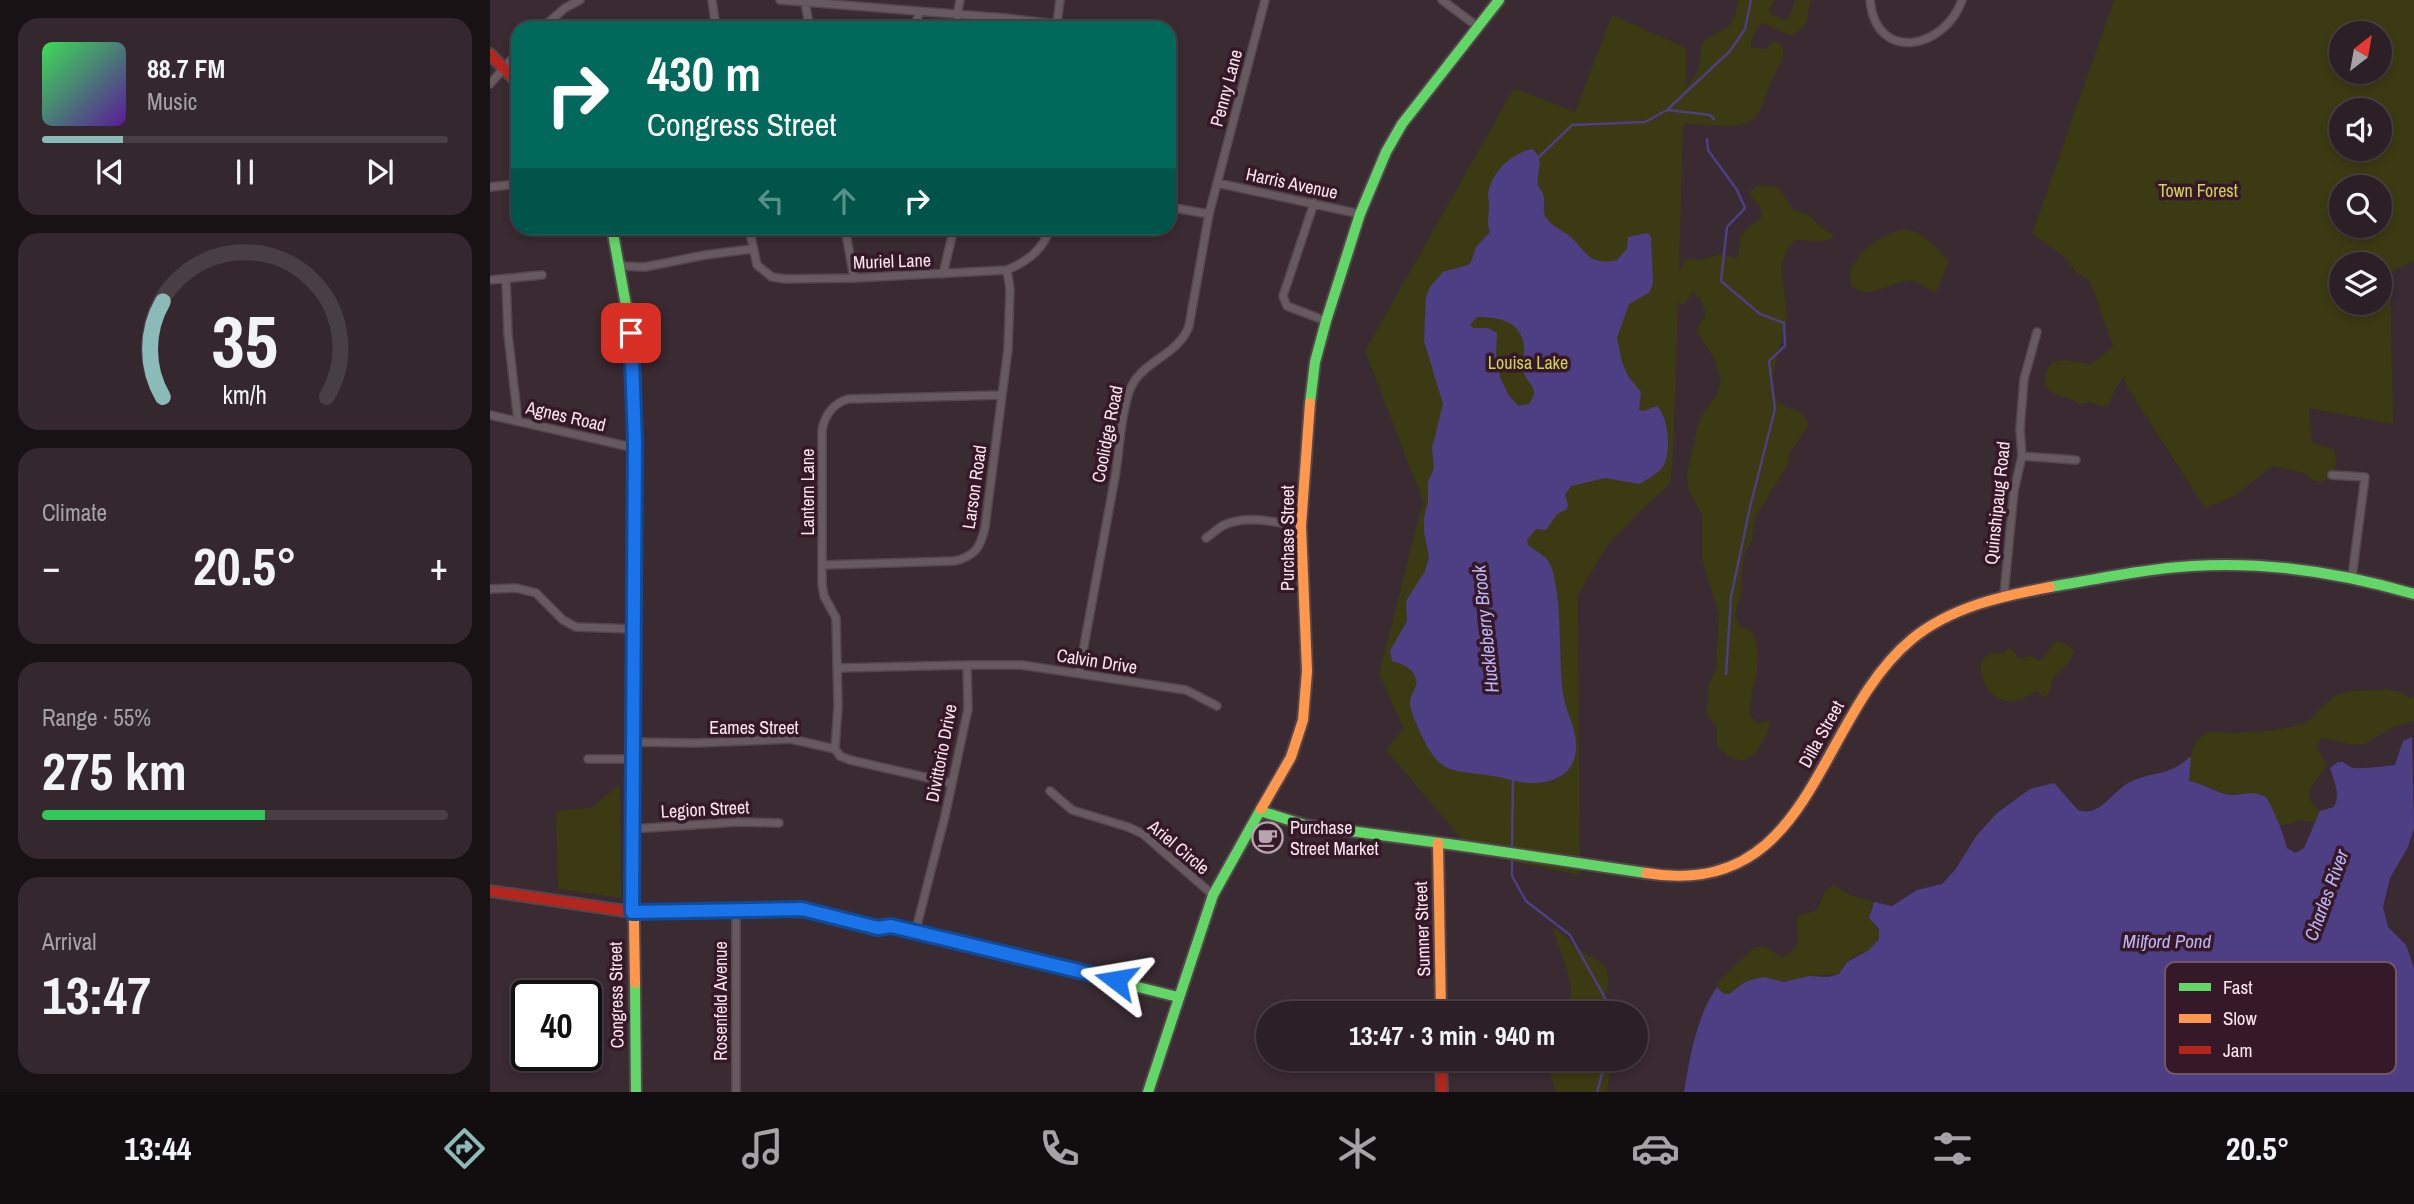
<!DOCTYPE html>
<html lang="en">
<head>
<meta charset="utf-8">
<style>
  :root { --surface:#2c2026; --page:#34282e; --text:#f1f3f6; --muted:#a6a3a7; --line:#483e43; --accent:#8bbbb9 }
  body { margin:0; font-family:"Archivo Narrow",sans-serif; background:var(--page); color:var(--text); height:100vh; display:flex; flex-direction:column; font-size:26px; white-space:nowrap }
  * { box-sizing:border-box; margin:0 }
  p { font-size:23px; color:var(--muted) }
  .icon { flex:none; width:38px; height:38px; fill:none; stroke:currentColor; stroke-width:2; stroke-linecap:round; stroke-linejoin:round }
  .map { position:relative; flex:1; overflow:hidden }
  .panel { display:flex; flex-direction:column; gap:18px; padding:18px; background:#181215; width:490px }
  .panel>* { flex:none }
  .top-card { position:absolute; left:21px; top:21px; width:665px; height:214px; border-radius:21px; box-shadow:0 4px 10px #0003,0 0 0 2px var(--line); background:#00695c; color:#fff; overflow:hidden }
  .needle { width:46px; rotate:31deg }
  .buttons { position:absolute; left:1839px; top:21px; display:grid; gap:14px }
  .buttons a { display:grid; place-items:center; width:63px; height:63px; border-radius:50%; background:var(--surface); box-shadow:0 4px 10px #0003,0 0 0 2px var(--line); font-size:35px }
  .speed { position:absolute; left:21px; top:980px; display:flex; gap:14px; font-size:35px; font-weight:700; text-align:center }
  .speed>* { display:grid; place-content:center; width:91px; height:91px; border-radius:50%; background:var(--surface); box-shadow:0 4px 10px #0003,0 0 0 2px var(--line); line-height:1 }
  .speed .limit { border:4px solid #111; border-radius:10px; background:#fff; color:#111 }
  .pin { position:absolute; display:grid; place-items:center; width:60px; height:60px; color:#fff; margin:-30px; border-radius:14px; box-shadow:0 4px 10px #0006 }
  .me { position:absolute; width:77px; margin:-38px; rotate:284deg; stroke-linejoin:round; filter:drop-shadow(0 0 5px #0008) }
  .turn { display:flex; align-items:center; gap:24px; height:147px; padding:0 21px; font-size:32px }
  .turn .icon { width:91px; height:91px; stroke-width:2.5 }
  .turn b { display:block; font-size:49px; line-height:60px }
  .lanes { display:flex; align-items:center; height:66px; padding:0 21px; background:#0003; justify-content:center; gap:35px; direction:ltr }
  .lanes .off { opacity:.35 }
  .big { font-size:52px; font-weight:700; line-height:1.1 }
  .panel .widget { flex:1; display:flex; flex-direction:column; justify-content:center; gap:10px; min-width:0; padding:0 24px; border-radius:21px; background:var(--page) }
  .panel .dial { align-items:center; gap:0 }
  .dial svg { height:182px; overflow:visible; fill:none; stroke:var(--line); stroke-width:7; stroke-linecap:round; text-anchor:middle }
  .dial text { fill:var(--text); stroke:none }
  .song { display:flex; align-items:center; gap:21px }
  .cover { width:84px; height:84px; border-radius:10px; background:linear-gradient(135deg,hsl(130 70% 55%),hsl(270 70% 35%)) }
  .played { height:7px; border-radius:4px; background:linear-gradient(90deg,var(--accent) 20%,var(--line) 20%) }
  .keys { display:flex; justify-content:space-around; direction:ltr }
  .heat { display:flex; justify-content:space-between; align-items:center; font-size:38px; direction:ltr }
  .charge { height:10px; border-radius:5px; background:linear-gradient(90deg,#34c759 55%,var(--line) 0) }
  .trip { position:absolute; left:766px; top:1001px; width:392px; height:70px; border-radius:35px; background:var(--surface); box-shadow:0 4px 10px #0003,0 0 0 2px var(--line); font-weight:700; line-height:70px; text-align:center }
  .tab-bar { display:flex; height:112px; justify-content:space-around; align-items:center; background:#120d0f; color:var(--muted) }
  .tab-bar .icon { width:49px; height:49px }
  .tab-bar .current { color:var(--accent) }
  .tab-bar b { font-size:32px; color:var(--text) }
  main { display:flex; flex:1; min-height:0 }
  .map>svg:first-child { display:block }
  .green { fill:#3c3a12; fill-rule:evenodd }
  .water { fill:#4e3f84; fill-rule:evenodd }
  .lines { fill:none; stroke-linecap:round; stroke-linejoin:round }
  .stream { stroke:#4e3f84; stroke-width:2.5 }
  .street-casing { stroke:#55464d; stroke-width:10 }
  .fast-casing { stroke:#55464d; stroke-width:14 }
  .slow-casing { stroke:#55464d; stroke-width:14 }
  .jam-casing { stroke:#55464d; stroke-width:14 }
  .street { stroke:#66595f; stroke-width:7 }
  .fast { stroke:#63d668; stroke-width:10 }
  .slow { stroke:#ff974d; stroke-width:10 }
  .jam { stroke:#b3261e; stroke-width:10 }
  .route-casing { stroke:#114b97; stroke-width:18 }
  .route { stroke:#1a73e8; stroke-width:12 }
  .labels { text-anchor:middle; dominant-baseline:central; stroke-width:7; stroke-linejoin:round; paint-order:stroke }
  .street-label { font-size:18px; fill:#fbe6ef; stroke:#361928 }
  .park-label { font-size:18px; fill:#d2d351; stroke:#361928 }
  .poi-label { font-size:18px; fill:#fbe6ef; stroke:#361928; text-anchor:start }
  .water-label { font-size:19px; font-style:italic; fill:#bdb6f6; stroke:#361928 }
  .key { fill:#361928; stroke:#715664; stroke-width:2 }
  .key-label { font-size:19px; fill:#fbe6ef }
</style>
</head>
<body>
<main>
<section class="panel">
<div class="widget">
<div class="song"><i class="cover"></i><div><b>88.7 FM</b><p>Music</p></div></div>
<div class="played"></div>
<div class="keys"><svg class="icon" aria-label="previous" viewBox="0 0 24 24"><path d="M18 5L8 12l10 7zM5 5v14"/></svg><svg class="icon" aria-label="pause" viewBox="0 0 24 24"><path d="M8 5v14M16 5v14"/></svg><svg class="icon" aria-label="next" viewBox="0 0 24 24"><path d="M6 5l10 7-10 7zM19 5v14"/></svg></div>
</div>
<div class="widget dial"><svg viewBox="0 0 100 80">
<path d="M14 69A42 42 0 1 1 86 69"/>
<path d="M14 69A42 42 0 0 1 14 27" stroke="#8bbbb9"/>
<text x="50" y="56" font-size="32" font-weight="700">35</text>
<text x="50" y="72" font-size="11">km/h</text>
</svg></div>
<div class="widget"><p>Climate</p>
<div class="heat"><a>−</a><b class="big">20.5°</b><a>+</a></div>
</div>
<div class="widget"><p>Range · 55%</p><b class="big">275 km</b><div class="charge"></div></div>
<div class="widget"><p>Arrival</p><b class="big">13:47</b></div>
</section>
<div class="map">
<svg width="1924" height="1092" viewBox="0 0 1924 1092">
  <rect width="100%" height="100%" fill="#3a2a32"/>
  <path class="green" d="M1249 0H1285L1279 10 1280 13 1295 20 1299 18 1305 0H1321L1316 23 1306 34H1297L1273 23C1266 26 1260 40 1261 48L1276 49 1283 41 1292 44C1297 58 1287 67 1282 79 1277 89 1275 101 1270 110 1256 137 1216 121 1193 124L1189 270 1196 260 1201 259 1211 260 1230 254 1245 258 1249 256 1250 236 1272 216 1271 207 1260 196V191L1269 185 1289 187 1302 209 1321 216 1327 224 1344 236 1343 238 1331 241 1306 240 1299 246 1291 266 1297 315 1281 384 1288 403C1300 410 1316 410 1318 426L1301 451 1297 466 1265 517 1261 543 1255 552 1251 576 1252 591 1245 615 1249 625 1262 631C1277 666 1259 682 1260 715L1266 723 1280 721C1280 729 1276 736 1272 743 1260 766 1245 764 1227 746V727L1217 715 1218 685 1227 668 1226 663 1229 613 1212 560V515L1198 488 1197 473 1208 424 1212 415 1227 394 1231 380 1223 356 1206 331 1216 314 1211 299 1202 293 1194 305 1188 302 1183 457 1180 484 1148 513 1118 544 1088 595 1090 875 985 854 896 750 914 728 889 674 933 501 875 351 1024 88 1085 112 1122 15 1196 48V87L1205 76 1209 67 1211 46 1217 38 1239 26 1244 18Z
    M1624 0H1924V261L1900 272 1903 424 1819 408 1822 443 1842 449 1845 452C1848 465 1844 475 1834 482L1824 481 1815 473 1782 466 1746 495 1715 508 1638 388 1634 377 1624 391 1619 405 1614 407 1600 402 1590 404C1579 397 1564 396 1555 386 1554 350 1579 362 1602 364L1623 346 1600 281 1586 272 1575 257 1542 234ZM1852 33H1890V72H1852ZM1852 110H1890V149H1852ZM1852 187H1890V226H1852ZM1852 264H1890V303H1852Z
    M1414 229C1433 231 1447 248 1459 261L1446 293 1423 280C1401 281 1383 301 1361 286L1360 271C1370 248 1391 236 1414 229Z
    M1569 641 1582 648 1584 653 1576 666 1564 676 1558 695 1553 697 1546 690C1520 714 1488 696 1491 662L1498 654 1513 653 1520 647 1530 659 1540 656 1549 660 1553 659 1564 642Z
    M1897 689 1911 692 1919 698 1924 697V721L1905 726 1874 744H1859L1834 738 1830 739 1827 748 1837 765C1827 782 1807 793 1830 811L1826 823 1811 820 1791 826 1776 797 1736 794 1699 780C1699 767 1700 743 1712 736 1721 730 1728 732 1738 733 1753 734 1798 729 1812 724 1825 719 1833 703 1845 696 1859 688 1880 692 1897 689Z
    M130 784 131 898 68 889 66 811 101 808Z
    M1344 885 1360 895 1384 902C1374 920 1385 921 1390 934 1383 954 1372 950 1359 960 1355 963 1353 970 1349 974L1319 976 1304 981 1255 982 1239 995 1234 994 1227 987 1228 982 1265 947H1275L1292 957C1318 945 1303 937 1308 916L1327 910 1335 891Z
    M1062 927C1077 935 1079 942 1091 951 1101 959 1116 959 1118 975 1120 988 1112 1000 1114 1013H1074C1077 1008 1081 1004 1081 998 1083 978 1068 946 1062 927Z
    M1061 1059H1122L1117 1092H1066L1061 1077Z"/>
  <path class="water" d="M1042 149C1056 160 1046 170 1048 185 1049 188 1052 191 1053 194 1056 201 1052 209 1055 216 1060 226 1073 230 1081 237 1097 253 1100 266 1127 260L1137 249 1138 237 1158 233 1161 237 1163 282 1160 292 1139 304 1127 338 1132 362 1138 376 1151 392 1149 410 1154 411 1167 406C1179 417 1182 455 1172 468 1166 475 1156 480 1149 484L1115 478 1081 486 1075 495 1078 505 1077 509 1067 514 1056 530 1046 529 1037 540 1038 545C1046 551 1057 556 1061 566 1073 601 1068 656 1073 693 1075 712 1088 729 1086 750 1084 773 1066 782 1045 783 1032 784 1016 778 1003 776 963 770 950 776 931 734 927 725 922 715 920 705 919 695 928 688 926 679 924 668 911 664 902 661L900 651 917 621 916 601 935 571 939 557 934 532V517L938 502V482L944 468 942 448 953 404 934 341 936 296 940 287 953 272 978 265 981 262 986 247 1000 232C997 223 998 220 999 211 1000 205 998 200 998 194 1002 171 1021 154 1042 149ZM987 317C1009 317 1031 321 1034 346 1035 353 1032 362 1033 369 1036 386 1052 386 1039 404L1029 406 1019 396 1010 377 1006 353 1007 333 998 328H983L980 325Z
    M1922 737 1924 828 1918 847 1900 878 1893 907 1898 927 1916 945 1924 968V1092H1194C1200 1057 1206 1017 1227 987L1234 994H1239L1255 982 1264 979 1274 977 1294 982 1319 976 1339 977 1349 974 1357 962 1379 950 1389 939V929L1379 918 1384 902 1402 906 1427 890 1452 884 1465 870 1487 835 1507 813 1540 789 1564 783 1588 810C1610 818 1622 791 1640 782 1665 770 1677 778 1701 756L1699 781C1712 783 1731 795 1742 795 1756 795 1763 790 1776 797 1785 813 1792 829 1797 848L1805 853 1814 848 1830 811 1844 807C1851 794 1844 782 1840 768L1848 762H1853C1856 764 1860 767 1863 768 1868 769 1901 766 1905 765L1913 741Z"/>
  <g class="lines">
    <path class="stream" d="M1177 110 1220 115 1224 119
      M1217 139 1218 150 1247 190 1255 208 1237 227 1231 281 1270 314 1294 323 1295 346 1279 361 1285 409 1260 507 1241 597 1236 674
      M1048 158 1082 125 1155 122 1177 110 1240 51 1255 29 1261 0
      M1022 851 1023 777
      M1022 857V876L1036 901 1080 935 1115 998 1118 1013
      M1107 1092 1116 1059"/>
    <defs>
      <path id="street" d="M222 0 226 28
        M290 0 515 18 600 28
        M952 0 988 27
        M1380 0C1386 64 1455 49 1472 0
        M315 3 320 28
        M467 16 470 0
        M567 23 570 0
        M52 28 75 8 90 0
        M425 28 429 12
        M0 84 28 52
        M727 183 870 214
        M0 187 28 184
        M824 203 793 296 797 306 836 321
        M679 207 719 214
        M259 228 267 265 282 277 295 279 364 278 517 270C538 261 553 250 560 228
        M355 228 364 278
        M130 266 155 267 215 255 262 249
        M453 274 464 228
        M16 279 18 334 28 421
        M0 280 52 275
        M0 415 145 448
        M1532 456 1586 460
        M1842 475 1875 477 1862 577
        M716 538C722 534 728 528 734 525 757 514 788 523 811 526
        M333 565 464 561C485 557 491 546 495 527L518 349 520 289 517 270
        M0 589 26 588 46 593 73 620 86 627 143 629
        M1514 595 1524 491 1532 456 1530 429 1534 379 1547 332
        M477 665H532L696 690 727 706
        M347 668 477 665 478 709 455 816 425 933
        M589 673C601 608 613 542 625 477 630 449 630 418 639 392 650 360 688 357 699 326L719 214 775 0
        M143 742 206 743 301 739 345 749 350 756 360 760 461 783
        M345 749 348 706 346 618 334 596 332 584V430C335 415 342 404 358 399L512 395
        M98 759H143
        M560 791 582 810 638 827 653 834 723 895
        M142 829 249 822 289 823
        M246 910V1092"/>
      <path id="fast" d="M122 228 141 333 145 380 143 649
        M820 403 825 362 836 321 870 214 896 152 912 124 1009 0
        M1560 587C1607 579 1655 569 1702 566 1778 561 1852 573 1924 594
        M770 811 815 825 966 845 1156 873
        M556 964 688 997
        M145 983 146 1092
        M658 1092 723 895 771 809"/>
      <path id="slow" d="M143 649 142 799 145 983
        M771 809 801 757 813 720 817 671 811 526 820 403
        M948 843 951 1013
        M1156 873C1324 901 1325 719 1422 639 1461 607 1512 596 1560 587"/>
      <path id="jam" d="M0 54 28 83
        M0 891 142 912 311 909 389 928 401 926 556 964
        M951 1059 952 1092"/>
    </defs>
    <use href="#street" class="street-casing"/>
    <use href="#fast" class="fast-casing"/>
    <use href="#slow" class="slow-casing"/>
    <use href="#jam" class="jam-casing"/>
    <use href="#street" class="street"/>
    <use href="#fast" class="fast"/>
    <use href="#slow" class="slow"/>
    <use href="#jam" class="jam"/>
  </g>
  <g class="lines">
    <defs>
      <path id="route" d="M141 333 145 441 142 912 312 909 388 928 401 926 626 980"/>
    </defs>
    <use href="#route" class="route-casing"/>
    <use href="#route" class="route"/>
  </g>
  <defs>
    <symbol id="cafe-ring" viewBox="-11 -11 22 22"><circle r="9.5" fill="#361928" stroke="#b7a4ad" stroke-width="1.5"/><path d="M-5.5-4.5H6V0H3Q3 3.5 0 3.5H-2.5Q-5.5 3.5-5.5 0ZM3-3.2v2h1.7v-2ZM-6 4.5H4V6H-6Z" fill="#b7a4ad"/></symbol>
  </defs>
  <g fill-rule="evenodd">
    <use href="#cafe-ring" x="760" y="820" width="35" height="35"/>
  </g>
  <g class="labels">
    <g class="street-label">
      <text transform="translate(736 88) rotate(-75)">Penny Lane</text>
      <text transform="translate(802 183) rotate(12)">Harris Avenue</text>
      <text transform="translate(402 261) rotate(-2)">Muriel Lane</text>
      <text transform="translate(76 416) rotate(13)">Agnes Road</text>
      <text transform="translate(617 434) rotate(-79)">Coolidge Road</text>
      <text transform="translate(484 487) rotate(-82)">Larson Road</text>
      <text transform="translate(317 492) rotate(-90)">Lantern Lane</text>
      <text transform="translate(1507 503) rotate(-84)">Quinshipaug Road</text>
      <text transform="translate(797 538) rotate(-90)">Purchase Street</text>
      <text transform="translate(607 661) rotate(9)">Calvin Drive</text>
      <text x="264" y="727">Eames Street</text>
      <text transform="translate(1331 734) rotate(-61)">Dilla Street</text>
      <text transform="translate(451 753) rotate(-79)">Divittorio Drive</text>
      <text transform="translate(215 809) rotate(-3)">Legion Street</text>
      <text transform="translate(689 847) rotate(40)">Ariel Circle</text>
      <text transform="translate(932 929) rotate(-92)">Sumner Street</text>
      <text transform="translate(126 995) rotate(-91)">Congress Street</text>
      <text transform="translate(230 1001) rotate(-90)">Rosenfeld Avenue</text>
    </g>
    <g class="park-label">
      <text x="1708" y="190">Town Forest</text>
      <text x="1038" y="362">Louisa Lake</text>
    </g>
    <g class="poi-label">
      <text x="800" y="827">Purchase<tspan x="800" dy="21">Street Market</tspan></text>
    </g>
    <g class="water-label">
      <text transform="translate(995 629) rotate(-96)">Huckleberry Brook</text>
      <text transform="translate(1836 895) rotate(-70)">Charles River</text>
      <text x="1677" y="941">Milford Pond</text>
    </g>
  </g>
  <rect x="1675" y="962" width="231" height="112" rx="10" class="key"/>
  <rect x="1689" y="983" width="32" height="8" fill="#63d668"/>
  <rect x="1689" y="1014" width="32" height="9" fill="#ff974d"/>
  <rect x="1689" y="1046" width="32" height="8" fill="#b3261e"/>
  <g class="key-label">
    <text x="1733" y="994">Fast</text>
    <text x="1733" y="1025">Slow</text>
    <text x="1733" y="1057">Jam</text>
  </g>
</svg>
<div class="buttons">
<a><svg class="needle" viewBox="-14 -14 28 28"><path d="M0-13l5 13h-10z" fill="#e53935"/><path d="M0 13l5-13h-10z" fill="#a6a3a7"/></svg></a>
<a><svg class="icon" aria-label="sound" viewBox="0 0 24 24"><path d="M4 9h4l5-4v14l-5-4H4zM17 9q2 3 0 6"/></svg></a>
<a><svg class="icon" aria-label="search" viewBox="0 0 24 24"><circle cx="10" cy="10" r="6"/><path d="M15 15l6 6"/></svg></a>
<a><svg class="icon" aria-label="layers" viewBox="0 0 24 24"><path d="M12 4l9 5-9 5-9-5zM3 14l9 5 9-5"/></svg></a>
</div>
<div class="speed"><div class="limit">40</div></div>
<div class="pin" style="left:141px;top:333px;background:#d93025"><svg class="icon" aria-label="arrive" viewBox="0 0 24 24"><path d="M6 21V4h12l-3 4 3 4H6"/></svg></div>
<svg class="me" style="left:626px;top:980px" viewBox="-20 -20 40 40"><path d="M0-17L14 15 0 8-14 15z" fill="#1a73e8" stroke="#fff" stroke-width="4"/></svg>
<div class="trip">13:47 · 3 min · 940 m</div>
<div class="top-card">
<div class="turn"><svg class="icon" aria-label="right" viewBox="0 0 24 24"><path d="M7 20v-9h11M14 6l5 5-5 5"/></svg><div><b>430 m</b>Congress Street</div></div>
<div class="lanes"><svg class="icon off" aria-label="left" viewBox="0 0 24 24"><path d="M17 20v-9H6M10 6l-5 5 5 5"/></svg><svg class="icon off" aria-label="ahead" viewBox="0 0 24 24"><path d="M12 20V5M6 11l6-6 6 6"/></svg><svg class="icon" aria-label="right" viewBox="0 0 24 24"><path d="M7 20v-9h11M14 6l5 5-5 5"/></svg></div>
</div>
</div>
</main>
<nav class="tab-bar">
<b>13:44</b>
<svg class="icon current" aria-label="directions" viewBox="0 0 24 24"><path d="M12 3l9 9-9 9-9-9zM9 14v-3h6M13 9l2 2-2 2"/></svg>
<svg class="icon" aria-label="music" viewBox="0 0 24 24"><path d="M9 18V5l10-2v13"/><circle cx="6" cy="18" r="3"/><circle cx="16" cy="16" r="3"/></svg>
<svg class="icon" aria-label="phone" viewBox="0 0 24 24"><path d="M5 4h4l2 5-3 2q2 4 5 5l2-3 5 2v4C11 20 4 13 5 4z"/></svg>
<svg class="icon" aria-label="climate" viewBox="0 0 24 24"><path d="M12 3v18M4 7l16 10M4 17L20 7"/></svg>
<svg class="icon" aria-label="car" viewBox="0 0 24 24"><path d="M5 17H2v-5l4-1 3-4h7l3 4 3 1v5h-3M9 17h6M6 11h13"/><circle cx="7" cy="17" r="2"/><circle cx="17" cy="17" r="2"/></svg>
<svg class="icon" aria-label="filters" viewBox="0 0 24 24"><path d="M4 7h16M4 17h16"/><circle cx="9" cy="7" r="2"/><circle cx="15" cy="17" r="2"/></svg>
<b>20.5°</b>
</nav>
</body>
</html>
